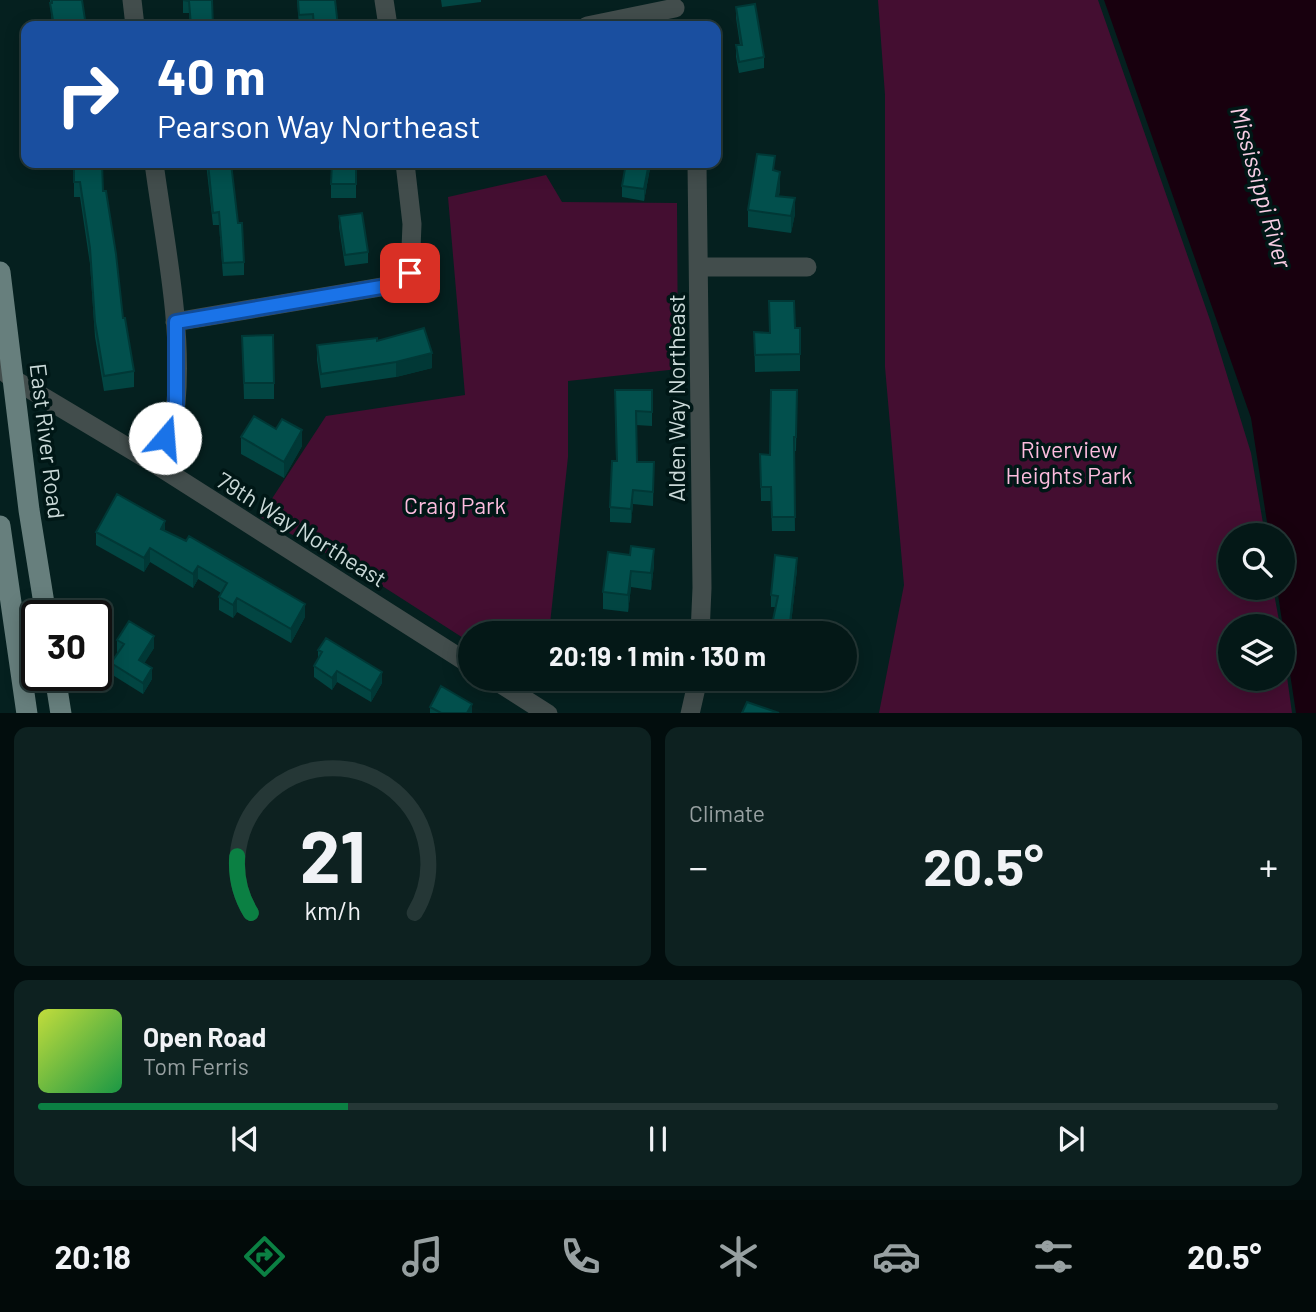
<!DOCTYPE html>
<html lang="en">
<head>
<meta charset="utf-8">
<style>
  :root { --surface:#041817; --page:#0d2120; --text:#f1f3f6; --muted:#97a0a1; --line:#253736; --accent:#0b8043 }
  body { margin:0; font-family:Barlow,sans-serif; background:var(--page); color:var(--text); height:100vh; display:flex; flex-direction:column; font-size:26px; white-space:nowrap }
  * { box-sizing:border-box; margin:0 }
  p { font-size:23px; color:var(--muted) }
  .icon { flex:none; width:38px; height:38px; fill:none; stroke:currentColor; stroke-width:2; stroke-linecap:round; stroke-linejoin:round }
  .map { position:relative; height:713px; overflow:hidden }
  .drawer { display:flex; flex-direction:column; gap:14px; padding:14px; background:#020d0d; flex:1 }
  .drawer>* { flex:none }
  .top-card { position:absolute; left:21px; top:21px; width:700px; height:147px; border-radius:14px; box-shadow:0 4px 18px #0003,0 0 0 2px var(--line); background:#1a4fa0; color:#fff; overflow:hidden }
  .tools { position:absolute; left:1218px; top:523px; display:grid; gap:14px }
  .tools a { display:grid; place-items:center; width:77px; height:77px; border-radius:50%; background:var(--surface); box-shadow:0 4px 18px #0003,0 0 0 2px var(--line); font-size:35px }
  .speed { position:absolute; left:21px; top:600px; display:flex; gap:14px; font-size:35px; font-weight:700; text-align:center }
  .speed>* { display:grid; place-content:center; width:91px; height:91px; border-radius:50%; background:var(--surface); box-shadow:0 4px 18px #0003,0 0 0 2px var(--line); line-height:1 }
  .speed .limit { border:4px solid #111; border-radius:10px; background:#fff; color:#111 }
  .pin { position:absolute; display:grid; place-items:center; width:60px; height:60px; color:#fff; margin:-30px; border-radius:14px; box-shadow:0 4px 10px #0006 }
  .me { position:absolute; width:77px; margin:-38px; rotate:18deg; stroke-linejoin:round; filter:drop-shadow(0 0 5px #0008) }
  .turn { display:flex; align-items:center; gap:24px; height:147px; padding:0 21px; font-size:32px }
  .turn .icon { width:91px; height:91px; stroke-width:2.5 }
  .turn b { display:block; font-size:49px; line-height:60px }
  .big { font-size:52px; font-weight:700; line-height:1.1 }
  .drawer .widget { flex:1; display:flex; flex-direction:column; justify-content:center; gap:10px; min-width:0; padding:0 24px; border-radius:14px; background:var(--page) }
  .drawer .dial { align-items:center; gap:0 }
  .dial svg { height:182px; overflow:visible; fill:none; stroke:var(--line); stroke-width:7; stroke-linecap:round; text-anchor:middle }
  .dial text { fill:var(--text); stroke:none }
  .song { display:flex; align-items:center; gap:21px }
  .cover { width:84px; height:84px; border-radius:10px; background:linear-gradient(135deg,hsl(70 70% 55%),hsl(140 70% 35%)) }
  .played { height:7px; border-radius:4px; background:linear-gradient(90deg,var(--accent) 25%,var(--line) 25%) }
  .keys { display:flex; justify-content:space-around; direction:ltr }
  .heat { display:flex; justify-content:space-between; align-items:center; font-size:38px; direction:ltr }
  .drawer .tiles { flex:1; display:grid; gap:14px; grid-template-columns:1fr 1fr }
  .widget:last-child { grid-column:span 2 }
  .trip { position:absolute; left:458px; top:621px; width:399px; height:70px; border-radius:35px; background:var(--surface); box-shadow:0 4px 18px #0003,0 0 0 2px var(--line); font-weight:700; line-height:70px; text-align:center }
  .dock { display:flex; height:112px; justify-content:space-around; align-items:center; background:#020a09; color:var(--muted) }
  .dock .icon { width:49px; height:49px }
  .dock .on { color:var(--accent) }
  .dock b { font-size:32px; color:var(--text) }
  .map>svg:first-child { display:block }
  .green { fill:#440e31 }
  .water { fill:#18000e }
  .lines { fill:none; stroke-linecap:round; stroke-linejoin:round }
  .minor { stroke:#424d4c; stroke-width:19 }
  .major { stroke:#677f7d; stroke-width:21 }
  .wall { fill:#024542 }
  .shaded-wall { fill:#013836 }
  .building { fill:#02504d; stroke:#013836; stroke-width:2 }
  .route-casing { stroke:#114b97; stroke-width:18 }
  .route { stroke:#1a73e8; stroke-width:12 }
  .labels { text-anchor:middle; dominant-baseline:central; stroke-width:7; stroke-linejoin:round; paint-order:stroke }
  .street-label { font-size:23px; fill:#cad9d8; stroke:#001716 }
  .park-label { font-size:23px; fill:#fcbcde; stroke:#001716 }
  .water-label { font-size:24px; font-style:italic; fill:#f9cee5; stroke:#001716 }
</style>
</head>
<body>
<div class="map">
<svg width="1316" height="714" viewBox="0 0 1316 714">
  <rect width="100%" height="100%" fill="#05201f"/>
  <path class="green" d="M878 0H1098L1210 320 1251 453 1265 535 1230 536V588H1273L1280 626H1230V679H1283V648L1292 713H879L904 585 885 367V95Z
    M546 175 562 202 677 203 678 369 568 381V457L549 633 471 634V643L362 573 260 517 326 416 465 395 448 197Z"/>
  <path class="water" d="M1104 0H1316V713H1296L1277 588H1283V536L1269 535 1251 418Z"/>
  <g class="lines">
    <path class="minor" d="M132 0 135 26
      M384 0 388 26
      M587 26 675 8
      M697 163 702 588 700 634
      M699 267H807
      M175 322 387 286 410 273 412 224 405 163
      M0 368 13 379 152 462 471 665
      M152 462C162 445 174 424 176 403 183 327 164 238 154 163
      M493 679 548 714
      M690 714 698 679"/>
    <path class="major" d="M0 272 29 510 46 616
      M0 526 27 714
      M55 676 61 714"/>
  </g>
  <path class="wall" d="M50 0H82L86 26H52Z
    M183 0H212L213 26H190L189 13H183Z
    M297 0H335L338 26H299Z
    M441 0H481V2L442 7Z
    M736 7 764 57V68L739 73 736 57V45H740L736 18Z
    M74 163 103 191 123 318 134 371V387L104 391 95 337 90 264 80 197H74Z
    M206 163H231L238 223 244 262V275L223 276 219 225H213Z
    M356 163V198H331V184Z
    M626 163H651L644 201 622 197V186Z
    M775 171 780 189 779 196 795 214 791 233 748 227V210Z
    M339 216 368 252V263L345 266 339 227Z
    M795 328H800V371L755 372 754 332 769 333Z
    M242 336 274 383V399H244Z
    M377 341 432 368 396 377 321 388 317 360V345Z
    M615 390H652V426L636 425 637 462H654L653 506 633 504 631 523 610 522V507L616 461Z
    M797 390 796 451H794L795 531H772L771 501H761L760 454 770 455Z
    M276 429 302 446 284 478 241 454V437Z
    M165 531 305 617 291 643 237 612 233 618 219 610V597L221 593 198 579 193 588 150 562 144 572 96 545V532Z
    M608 552 654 565 651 590 631 587 628 612 603 609V592Z
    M797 569 791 624 802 634H770L776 607H771V595Z
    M117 640 154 648 144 663 152 679 143 694 111 674V663L118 653 117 652Z
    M318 650 382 683 371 702 337 682 332 690 314 677V666L318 659Z
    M617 679H641V685H617Z
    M430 707 472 713H430Z"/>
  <path class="shaded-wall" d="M649 163H651L644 201V189Z
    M780 172V189L776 212V196Z
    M795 198V214L791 233V216Z
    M432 353V368L396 377V362Z
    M302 430V446L284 478V462Z
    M633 490V504L631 523V509Z
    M165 521V535L161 529Z
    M150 548V562L144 572V558Z
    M654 549V565L651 590V573Z
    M797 558V569L790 634V623Z
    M198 566V579L193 588V574Z
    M631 571V587L628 612V595Z
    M237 598V612L233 618V605Z
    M305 604V617L291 643V629Z
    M154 636V648L139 672V660Z
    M152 668V679L143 694V683Z
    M337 671V682L332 690V678Z
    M382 672V683L371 702V691Z
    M472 704V713H467Z"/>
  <path class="building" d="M52 0H82L86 26H54L50 3H52Z
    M183 0H212L213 26H191L189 1Z
    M298 0H335L338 26H314L313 14 299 15Z
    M755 4 764 57 739 62 736 45H742L736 7Z
    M757 154 775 156 773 170 780 172 776 196 795 198 791 216 748 210Z
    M74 163H102L103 191H106L116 254 123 318H125L134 371 104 376 95 322 90 248 80 182H74Z
    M208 163H231L238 223H242L244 262 223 263 219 212 213 213Z
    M332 163H356V184H331Z
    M626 163H649L644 189 622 186Z
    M362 213 368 252 345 255 339 216Z
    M769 301H794L795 328H800V354L755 355 754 332 770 333Z
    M424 328 432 353 396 362 321 374 317 345 377 338V341Z
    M273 335 274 383H244L242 336Z
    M615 390H652V412L636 411 637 462H654L653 492 633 490 631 509 610 507 612 461H617Z
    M771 390H797L796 437H794L795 517H772L771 487H761L760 454 770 455Z
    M254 416 276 429 282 419 302 430 284 462 241 437Z
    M117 494 165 521 161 529 186 541 189 536 305 604 291 629 237 598 233 605 219 597 227 583 198 566 193 574 150 548 144 558 96 532Z
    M631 546 654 549 651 573 631 571 628 595 603 592 608 552 630 555Z
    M775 555 797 558 790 623 802 626 801 634H770L778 596 771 595Z
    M129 621 154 636 139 660 152 668 143 683 111 663 124 644 117 640Z
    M653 631V634H619V633Z
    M326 638 382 672 371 691 337 671 332 678 314 666 322 652 318 650Z
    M441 686 472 704 467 713H441L430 707Z
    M747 702 779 713H742Z"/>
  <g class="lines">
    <defs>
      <path id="route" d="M165 438 176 405V322L387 286 410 273"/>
    </defs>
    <use href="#route" class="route-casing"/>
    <use href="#route" class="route"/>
  </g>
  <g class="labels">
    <g class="street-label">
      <text transform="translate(676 398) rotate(-90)">Alden Way Northeast</text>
      <text transform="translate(48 441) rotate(83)">East River Road</text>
      <text transform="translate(302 529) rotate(32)">79th Way Northeast</text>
    </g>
    <g class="park-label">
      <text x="1069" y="449">Riverview<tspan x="1069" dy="26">Heights Park</tspan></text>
      <text x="455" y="505">Craig Park</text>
    </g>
    <g class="water-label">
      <text transform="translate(1262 187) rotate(74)">Mississippi River</text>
    </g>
  </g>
</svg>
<div class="tools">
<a><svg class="icon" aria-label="search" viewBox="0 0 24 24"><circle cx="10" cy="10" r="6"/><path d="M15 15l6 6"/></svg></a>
<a><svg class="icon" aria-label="layers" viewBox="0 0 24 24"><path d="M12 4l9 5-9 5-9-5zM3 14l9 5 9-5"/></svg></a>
</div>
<div class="speed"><div class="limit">30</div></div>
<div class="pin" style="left:410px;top:273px;background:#d93025"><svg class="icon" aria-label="arrive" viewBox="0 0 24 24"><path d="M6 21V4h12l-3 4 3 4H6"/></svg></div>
<svg class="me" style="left:165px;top:438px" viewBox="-20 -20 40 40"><circle r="19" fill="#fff"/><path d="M0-13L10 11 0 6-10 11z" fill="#1a73e8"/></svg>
<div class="trip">20:19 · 1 min · 130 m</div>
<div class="top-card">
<div class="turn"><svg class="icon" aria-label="right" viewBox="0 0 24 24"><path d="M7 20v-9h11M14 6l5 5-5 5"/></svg><div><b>40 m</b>Pearson Way Northeast</div></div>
</div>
</div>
<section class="drawer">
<div class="tiles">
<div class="widget dial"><svg viewBox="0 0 100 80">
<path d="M14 69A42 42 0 1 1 86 69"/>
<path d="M14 69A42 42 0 0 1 8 44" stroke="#0b8043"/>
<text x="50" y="56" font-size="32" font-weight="700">21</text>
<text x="50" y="72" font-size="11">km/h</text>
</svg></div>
<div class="widget"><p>Climate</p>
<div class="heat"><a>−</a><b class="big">20.5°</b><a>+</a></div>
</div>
<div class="widget">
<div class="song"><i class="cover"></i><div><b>Open Road</b><p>Tom Ferris</p></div></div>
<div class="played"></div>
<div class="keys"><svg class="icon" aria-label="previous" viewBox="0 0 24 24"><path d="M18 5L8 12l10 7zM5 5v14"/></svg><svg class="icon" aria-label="pause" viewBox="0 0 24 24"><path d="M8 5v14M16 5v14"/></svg><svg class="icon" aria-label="next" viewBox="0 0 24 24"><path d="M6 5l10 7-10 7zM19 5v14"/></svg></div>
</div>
</div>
</section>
<nav class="dock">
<b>20:18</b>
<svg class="icon on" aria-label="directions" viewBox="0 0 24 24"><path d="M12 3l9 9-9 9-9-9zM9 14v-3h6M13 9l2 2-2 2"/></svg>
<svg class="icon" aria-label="music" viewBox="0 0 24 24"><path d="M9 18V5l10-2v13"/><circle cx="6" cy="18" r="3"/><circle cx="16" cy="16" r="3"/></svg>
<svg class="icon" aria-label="phone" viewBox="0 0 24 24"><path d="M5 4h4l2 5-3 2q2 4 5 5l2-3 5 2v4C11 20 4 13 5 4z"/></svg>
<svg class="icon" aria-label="climate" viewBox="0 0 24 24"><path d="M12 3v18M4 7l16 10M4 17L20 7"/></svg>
<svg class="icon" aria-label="car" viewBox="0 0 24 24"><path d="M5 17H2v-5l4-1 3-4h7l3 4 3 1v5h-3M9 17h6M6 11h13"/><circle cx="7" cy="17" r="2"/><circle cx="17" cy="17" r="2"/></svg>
<svg class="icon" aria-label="filters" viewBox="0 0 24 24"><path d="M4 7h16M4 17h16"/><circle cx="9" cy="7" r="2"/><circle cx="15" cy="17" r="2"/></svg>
<b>20.5°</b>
</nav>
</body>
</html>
